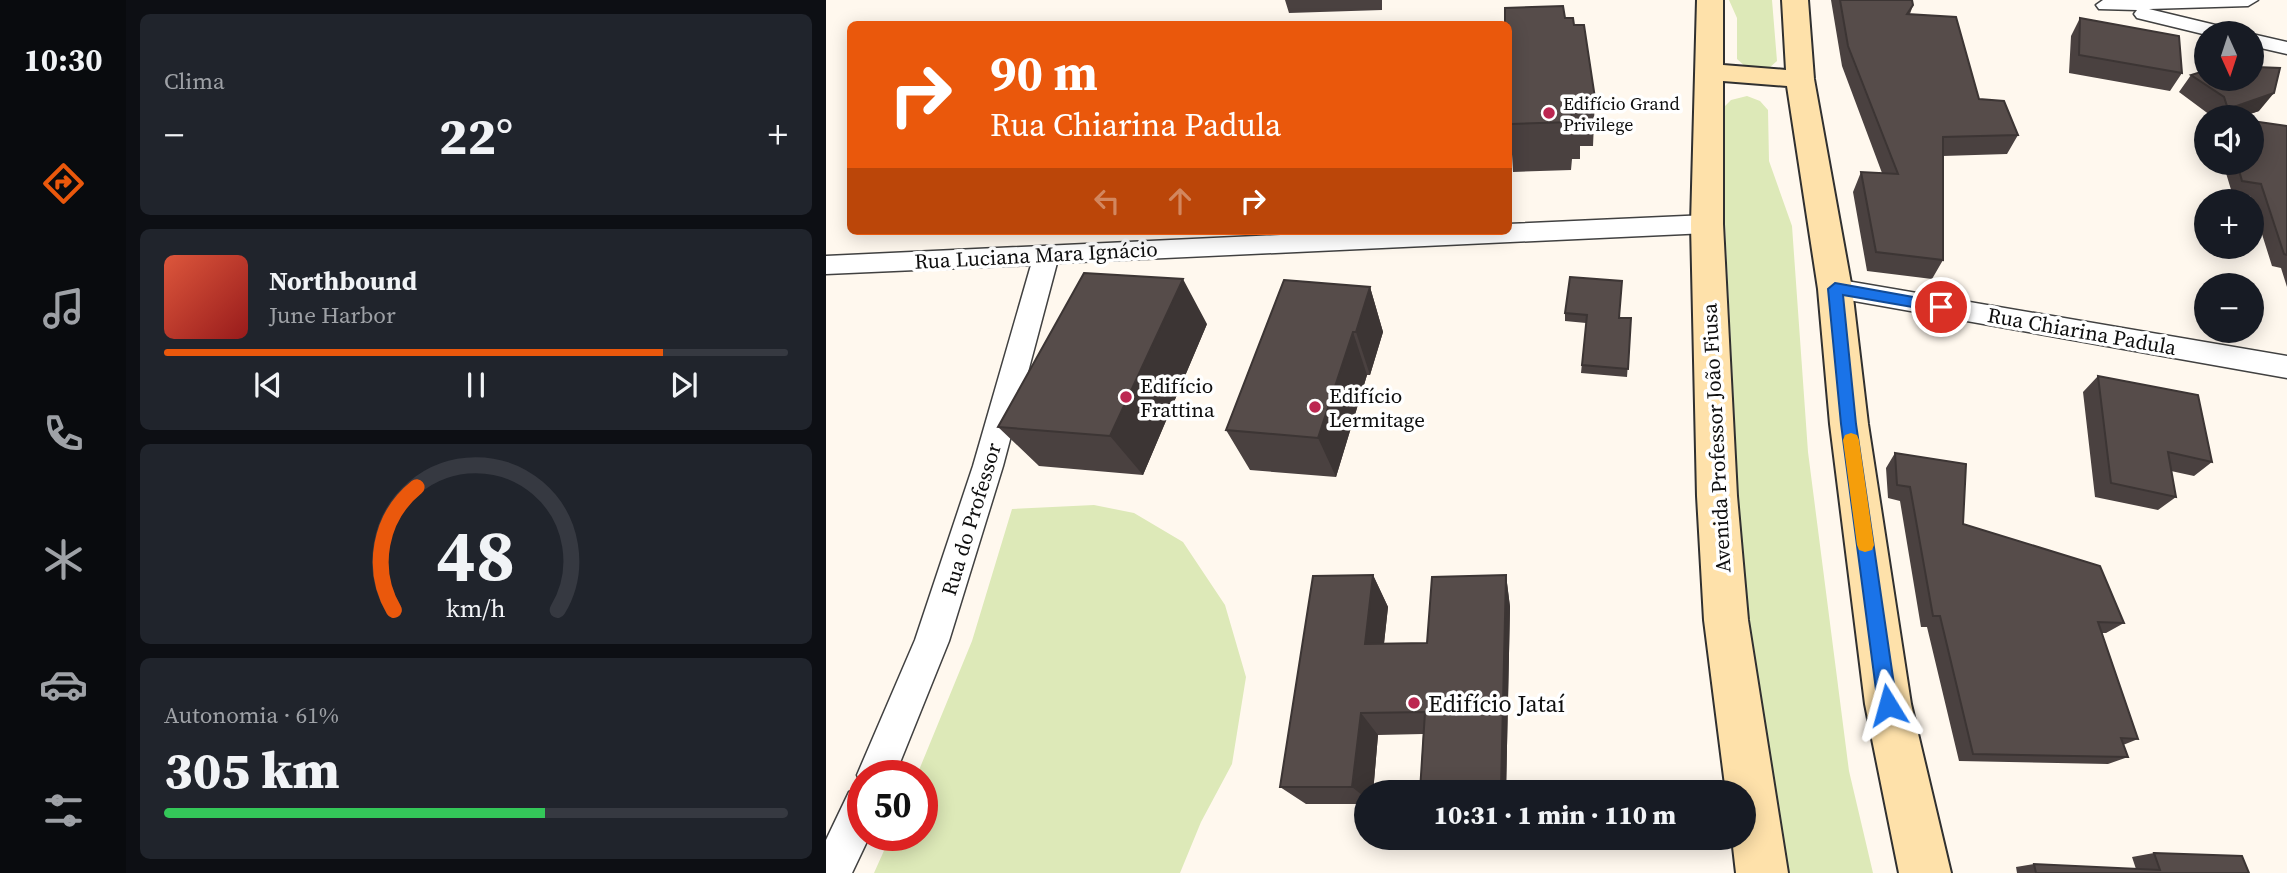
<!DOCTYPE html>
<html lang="pt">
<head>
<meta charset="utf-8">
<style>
  :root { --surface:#171b24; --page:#20242c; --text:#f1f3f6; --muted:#9ea1a6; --line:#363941; --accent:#ea580c }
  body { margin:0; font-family:"Source Serif 4",serif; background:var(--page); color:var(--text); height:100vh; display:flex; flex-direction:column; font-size:26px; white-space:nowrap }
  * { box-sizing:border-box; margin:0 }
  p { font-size:23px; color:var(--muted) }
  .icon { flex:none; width:38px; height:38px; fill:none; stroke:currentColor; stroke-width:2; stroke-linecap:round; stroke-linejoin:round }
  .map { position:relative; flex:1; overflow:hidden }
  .sheet { display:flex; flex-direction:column; gap:14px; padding:14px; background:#0d0f14; width:700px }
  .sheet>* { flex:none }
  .top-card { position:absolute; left:21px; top:21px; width:665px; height:214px; border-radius:10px; box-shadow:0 4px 18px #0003; background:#ea580c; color:#fff; overflow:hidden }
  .needle { width:46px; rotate:177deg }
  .controls { position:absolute; left:1368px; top:21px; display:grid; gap:14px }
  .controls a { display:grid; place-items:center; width:70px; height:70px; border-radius:50%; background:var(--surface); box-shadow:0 4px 18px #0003; font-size:35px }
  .speed { position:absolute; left:21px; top:760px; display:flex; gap:14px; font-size:35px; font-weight:700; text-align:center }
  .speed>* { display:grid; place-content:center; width:91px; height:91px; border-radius:50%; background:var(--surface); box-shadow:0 4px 18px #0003; line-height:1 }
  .speed .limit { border:10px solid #d22; background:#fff; color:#111 }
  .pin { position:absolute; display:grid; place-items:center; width:60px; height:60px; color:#fff; margin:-30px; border:4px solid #fff; border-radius:50%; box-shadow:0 2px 7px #0007 }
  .me { position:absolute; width:77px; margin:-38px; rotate:352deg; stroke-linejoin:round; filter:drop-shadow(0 0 5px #0008) }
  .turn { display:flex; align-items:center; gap:24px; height:147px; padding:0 28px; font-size:32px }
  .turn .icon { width:91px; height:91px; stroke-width:2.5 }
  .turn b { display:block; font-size:49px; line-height:60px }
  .lanes { display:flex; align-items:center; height:66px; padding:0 28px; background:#0003; justify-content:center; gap:35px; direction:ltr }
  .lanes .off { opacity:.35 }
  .big { font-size:52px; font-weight:800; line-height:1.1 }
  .sheet .tile { flex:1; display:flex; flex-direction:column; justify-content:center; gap:10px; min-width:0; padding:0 24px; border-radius:10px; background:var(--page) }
  .sheet .dial { align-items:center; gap:0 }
  .dial svg { height:182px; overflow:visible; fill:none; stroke:var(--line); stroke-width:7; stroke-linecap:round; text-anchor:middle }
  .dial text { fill:var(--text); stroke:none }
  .song { display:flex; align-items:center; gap:21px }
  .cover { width:84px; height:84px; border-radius:10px; background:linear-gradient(135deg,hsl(10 70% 55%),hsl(0 70% 35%)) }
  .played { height:7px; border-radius:4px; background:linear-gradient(90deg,var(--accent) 80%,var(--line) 80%) }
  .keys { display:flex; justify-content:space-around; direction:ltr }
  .heat { display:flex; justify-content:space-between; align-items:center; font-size:38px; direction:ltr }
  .charge { height:10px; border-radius:5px; background:linear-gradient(90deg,#34c759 61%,var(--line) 0) }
  .trip { position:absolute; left:528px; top:780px; width:402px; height:70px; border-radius:35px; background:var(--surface); box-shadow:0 4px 18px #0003; font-weight:800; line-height:70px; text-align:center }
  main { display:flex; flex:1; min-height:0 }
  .dock { display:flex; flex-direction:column; width:126px; justify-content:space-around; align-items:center; background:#090b0e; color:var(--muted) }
  .dock .icon { width:49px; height:49px }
  .dock .active { color:var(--accent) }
  .dock b { font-size:32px; color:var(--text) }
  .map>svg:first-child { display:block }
  .green { fill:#dde9b8 }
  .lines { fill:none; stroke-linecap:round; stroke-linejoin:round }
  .street-casing { stroke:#414141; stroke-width:3 }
  .secondary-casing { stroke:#303030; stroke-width:4 }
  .street { fill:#fff; fill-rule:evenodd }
  .secondary { fill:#fee1aa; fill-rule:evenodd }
  .wall { fill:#4a4140 }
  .shaded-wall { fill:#3c3534 }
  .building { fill:#564c4a; stroke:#3c3534; stroke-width:2 }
  .route { fill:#1a73e8; stroke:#114b97; stroke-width:2 }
  .slow { fill:#f59e0b }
  .poi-dot { fill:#bc2751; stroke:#fff; stroke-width:2.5 }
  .labels { text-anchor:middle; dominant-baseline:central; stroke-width:7; stroke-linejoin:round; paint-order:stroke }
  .far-poi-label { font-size:18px; fill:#0e0e0e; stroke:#fff; text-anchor:start }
  .street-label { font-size:21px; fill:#0e0e0e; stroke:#fff }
  .poi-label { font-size:21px; fill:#0e0e0e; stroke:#fff; text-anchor:start }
  .near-poi-label { font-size:24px; fill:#0e0e0e; stroke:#fff; text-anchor:start }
</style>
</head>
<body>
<main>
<nav class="dock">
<b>10:30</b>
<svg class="icon active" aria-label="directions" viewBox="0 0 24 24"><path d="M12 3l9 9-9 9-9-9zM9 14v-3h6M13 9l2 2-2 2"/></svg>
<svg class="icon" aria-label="music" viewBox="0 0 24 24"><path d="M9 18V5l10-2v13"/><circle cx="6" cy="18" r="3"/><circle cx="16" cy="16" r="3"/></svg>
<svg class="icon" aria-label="phone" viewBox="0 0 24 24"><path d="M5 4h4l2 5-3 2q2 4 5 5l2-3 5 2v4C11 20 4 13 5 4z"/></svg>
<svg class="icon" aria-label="climate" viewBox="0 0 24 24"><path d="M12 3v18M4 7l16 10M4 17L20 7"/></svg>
<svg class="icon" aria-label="car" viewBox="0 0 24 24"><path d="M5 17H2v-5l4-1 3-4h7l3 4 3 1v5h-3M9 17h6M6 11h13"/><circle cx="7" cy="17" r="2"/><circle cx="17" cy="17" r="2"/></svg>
<svg class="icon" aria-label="filters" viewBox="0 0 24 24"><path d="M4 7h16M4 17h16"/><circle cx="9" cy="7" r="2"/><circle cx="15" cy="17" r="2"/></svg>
</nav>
<section class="sheet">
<div class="tile"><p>Clima</p>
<div class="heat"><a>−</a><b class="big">22°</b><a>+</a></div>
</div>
<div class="tile">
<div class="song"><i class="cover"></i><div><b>Northbound</b><p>June Harbor</p></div></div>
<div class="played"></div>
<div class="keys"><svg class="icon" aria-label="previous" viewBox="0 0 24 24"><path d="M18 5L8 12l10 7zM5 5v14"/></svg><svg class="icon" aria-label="pause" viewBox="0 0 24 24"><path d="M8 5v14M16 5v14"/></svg><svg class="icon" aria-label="next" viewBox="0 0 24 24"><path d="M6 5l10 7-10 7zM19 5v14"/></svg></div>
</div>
<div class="tile dial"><svg viewBox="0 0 100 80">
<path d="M14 69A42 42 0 1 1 86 69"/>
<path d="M14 69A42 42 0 0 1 24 15" stroke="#ea580c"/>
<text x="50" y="56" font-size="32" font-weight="700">48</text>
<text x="50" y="72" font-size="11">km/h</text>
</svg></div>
<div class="tile"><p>Autonomia · 61%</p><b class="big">305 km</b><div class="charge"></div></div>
</section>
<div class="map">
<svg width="1461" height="873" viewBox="0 0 1461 873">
  <rect width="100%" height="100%" fill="#fff8ee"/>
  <path class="green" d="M903 0H946L951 61 943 68 920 67 911 59V18Z
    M921 96 934 101 942 110 943 161 966 226 982 452 1023 771 1047 873H961L917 592 899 223 898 107 905 100Z
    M268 505 308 513 357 542 399 605 420 677 406 764 375 822 354 873H48L65 835H96V775H91L146 641 186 509Z"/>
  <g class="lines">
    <defs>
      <path id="street" d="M1277 0H1432L1422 6 1323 9 1406 29 1409 33 1381 35 1311 18 1308 14 1311 10 1273 9 1270 5Z
        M1426 34 1461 42V54L1426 46Z
        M881 215 890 218 893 224 890 230 881 233 231 263 177 466 123 641 69 775H37V835H44L26 873H0V840L23 792 36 787 31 775 89 640 147 466 205 265 0 274V256L540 231H682V224Z
        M1009 279 1461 356V378L1000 296 996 289 1000 282Z"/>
      <path id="secondary" d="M871 0H897V65L960 70 956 0H982L988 79 1026 289 1042 424 1085 704 1125 873H1073L1039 704 1004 424 992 289 961 86 897 81V224L911 496 922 620 962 873H910L906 838H919V793H900L878 620 871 496 865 224Z"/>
    </defs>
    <use href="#street" class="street-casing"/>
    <use href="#secondary" class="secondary-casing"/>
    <use href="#street" class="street"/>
    <use href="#secondary" class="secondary"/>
  </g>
  <path class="wall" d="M459 0H556V10L463 13Z
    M1005 0H1086L1087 5 1084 14 1153 99 1192 135 1181 154 1117 156V260L1106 279 1041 271 1027 192 1035 172 1056 173 1016 66Z
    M739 18 748 25 769 98 767 146H754V159H746L745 170 687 172 682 83Z
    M1254 18 1356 73 1344 91 1243 73 1245 36Z
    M1365 75 1433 111 1415 117H1385L1384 115 1353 92Z
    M1461 126V287L1455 268 1446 266 1424 196 1406 193 1397 163H1426Z
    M544 287 557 332 544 375H541L510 477 424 470 400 430Z
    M739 313 805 318 801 377 755 373 760 323 739 321Z
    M381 324 317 475 213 466 172 427Z
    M1272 376 1386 462 1368 476 1345 471 1350 497 1332 510 1269 497 1257 392Z
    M1069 453 1137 524 1298 623 1280 633H1276L1312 739 1297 745 1302 757 1282 764 1133 761 1101 627H1095L1074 501 1062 498 1060 468Z
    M547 575 562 607 558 643H601L680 575 684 607 680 793H595L594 791 597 734 552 735 547 793H541V804H480L454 787Z
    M1328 853 1423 873H1191L1190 867 1208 864 1310 869 1306 857Z"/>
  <path class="shaded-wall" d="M1448 93 1433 111 1415 117H1398V116L1395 117 1402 109Z
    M357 279 381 324 317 475 284 436Z
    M544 287 557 332 544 375 530 332Z
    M527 332 541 375 510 477 492 438Z
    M547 575 562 607 555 671 539 644Z
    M680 575 684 607 680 793H676L675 790Z
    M535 713 552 735 547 793H541V799L526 787Z"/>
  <path class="building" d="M1014 0H1086L1087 5 1081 14 1130 17 1153 99 1178 101 1192 135 1117 137V260L1050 252 1035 172 1072 174 1022 46Z
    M737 6 739 18H747L748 25H758L769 98 754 99 755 111H745L746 122 685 124 682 83V24H679V8Z
    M1254 18 1353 36 1356 73 1253 55Z
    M1426 65 1430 67 1454 68 1448 93 1402 109 1398 97 1365 75 1381 70V79H1426Z
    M1426 121 1461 126V255L1458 254 1435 184 1416 181 1411 163H1426Z
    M258 273 357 279 284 436 172 427Z
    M744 277 796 281 793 318H805L802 369 756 365 761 315 739 313Z
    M458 280 544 287 530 332H527L492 438 400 430Z
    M1272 376 1372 395 1386 462 1342 452 1350 497 1285 483Z
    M1069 453 1140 464 1137 524 1274 566 1298 623 1272 622 1312 739 1295 738 1302 757 1147 754 1114 616H1107L1084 487 1071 485Z
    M547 575 539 644 601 643 606 577 680 575 675 790 594 791 599 712 535 713 526 787H454L487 576Z
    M1328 853 1416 856 1423 873H1210L1208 864 1334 870Z"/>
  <path class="route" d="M1009 283 1115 302 1123 307 1115 312 1017 295 1030 424 1071 705 1069 711 1062 714 1055 711 1052 705 1015 424 1002 289Z"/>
  <path class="slow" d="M1025 433 1031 435 1033 440 1048 545 1046 550 1039 552 1033 550 1031 545 1017 440 1019 435Z"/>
  <g class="poi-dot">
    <circle cx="723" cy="113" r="7"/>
    <circle cx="300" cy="397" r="7"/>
    <circle cx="489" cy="407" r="7"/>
    <circle cx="588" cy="703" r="7"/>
  </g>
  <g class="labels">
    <g class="far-poi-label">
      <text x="737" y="103">Edifício Grand<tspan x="737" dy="21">Privilege</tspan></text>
    </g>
    <g class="street-label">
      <text transform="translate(210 255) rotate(-3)">Rua Luciana Mara Ignácio</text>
      <text transform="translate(1256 331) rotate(10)">Rua Chiarina Padula</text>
      <text transform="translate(890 438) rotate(-93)">Avenida Professor João Fiusa</text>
      <text transform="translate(145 519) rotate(-73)">Rua do Professor</text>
    </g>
    <g class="poi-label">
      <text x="314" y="385">Edifício<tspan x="314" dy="24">Frattina</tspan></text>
      <text x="503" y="395">Edifício<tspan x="503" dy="24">Lermitage</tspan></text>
    </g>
    <g class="near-poi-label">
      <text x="602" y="703">Edifício Jataí</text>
    </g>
  </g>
</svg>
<div class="controls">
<a><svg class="needle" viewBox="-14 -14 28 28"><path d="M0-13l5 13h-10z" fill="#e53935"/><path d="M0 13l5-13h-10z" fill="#9ea1a6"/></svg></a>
<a><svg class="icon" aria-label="sound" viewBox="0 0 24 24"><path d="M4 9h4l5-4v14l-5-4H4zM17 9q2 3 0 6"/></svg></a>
<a>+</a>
<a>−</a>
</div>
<div class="speed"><div class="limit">50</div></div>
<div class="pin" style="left:1115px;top:307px;background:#d93025"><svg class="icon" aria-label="arrive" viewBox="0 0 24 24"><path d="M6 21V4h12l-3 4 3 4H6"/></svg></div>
<svg class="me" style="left:1062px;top:705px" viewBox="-20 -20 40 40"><path d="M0-17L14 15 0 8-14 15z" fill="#1a73e8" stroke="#fff" stroke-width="4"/></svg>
<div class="trip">10:31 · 1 min · 110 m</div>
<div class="top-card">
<div class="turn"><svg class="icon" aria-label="right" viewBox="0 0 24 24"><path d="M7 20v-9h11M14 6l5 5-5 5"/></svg><div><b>90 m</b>Rua Chiarina Padula</div></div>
<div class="lanes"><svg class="icon off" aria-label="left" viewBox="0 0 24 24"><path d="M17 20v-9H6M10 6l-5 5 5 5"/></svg><svg class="icon off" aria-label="ahead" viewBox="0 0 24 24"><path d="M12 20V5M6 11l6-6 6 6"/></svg><svg class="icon" aria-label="right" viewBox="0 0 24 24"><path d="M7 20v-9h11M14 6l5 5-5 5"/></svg></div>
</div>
</div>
</main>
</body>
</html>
